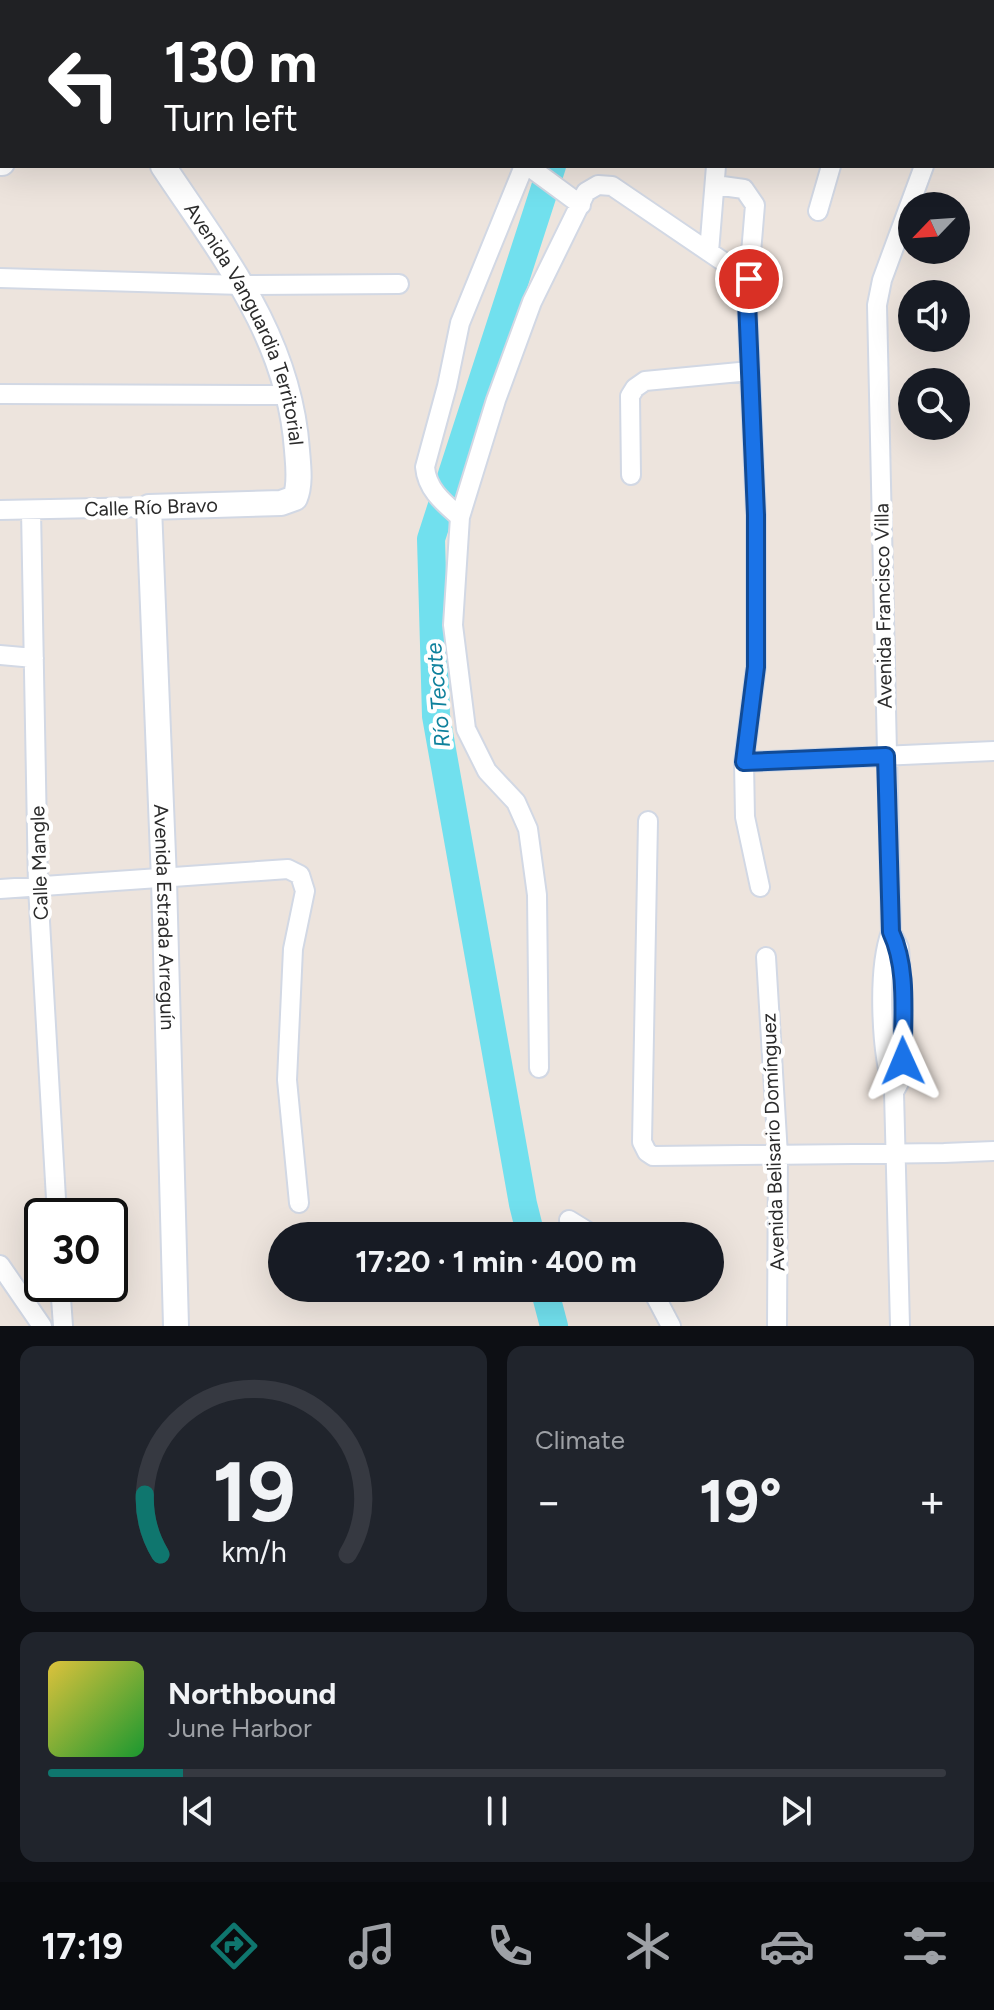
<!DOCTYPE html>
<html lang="en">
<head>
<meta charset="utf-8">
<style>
  :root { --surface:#171b24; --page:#20242c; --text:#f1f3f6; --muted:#9ea1a6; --line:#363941; --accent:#0f766e }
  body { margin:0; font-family:Figtree,sans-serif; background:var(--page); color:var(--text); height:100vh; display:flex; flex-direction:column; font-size:30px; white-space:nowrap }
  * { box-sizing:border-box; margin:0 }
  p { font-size:26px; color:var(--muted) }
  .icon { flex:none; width:44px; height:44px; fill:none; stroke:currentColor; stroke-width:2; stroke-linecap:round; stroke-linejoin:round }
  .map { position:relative; height:1326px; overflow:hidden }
  .side { display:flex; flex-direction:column; gap:20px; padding:20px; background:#0d0f14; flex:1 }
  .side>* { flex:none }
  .guide { position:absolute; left:0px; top:0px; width:994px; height:168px; box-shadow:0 8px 32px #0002; background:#202124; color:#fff; overflow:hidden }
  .needle { width:52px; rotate:245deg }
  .tools { position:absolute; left:898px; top:192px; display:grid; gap:16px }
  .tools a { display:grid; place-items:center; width:72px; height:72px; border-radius:50%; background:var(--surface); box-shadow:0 8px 32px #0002; font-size:40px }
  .speed { position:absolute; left:24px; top:1198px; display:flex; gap:16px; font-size:40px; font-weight:700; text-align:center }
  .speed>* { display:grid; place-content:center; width:104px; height:104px; border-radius:50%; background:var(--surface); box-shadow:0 8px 32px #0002; line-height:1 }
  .speed .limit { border:4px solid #111; border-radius:12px; background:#fff; color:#111 }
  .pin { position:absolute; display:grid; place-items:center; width:68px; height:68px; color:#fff; margin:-34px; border:4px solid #fff; border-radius:50%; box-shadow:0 2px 8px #0007 }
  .me { position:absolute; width:88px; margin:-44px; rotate:359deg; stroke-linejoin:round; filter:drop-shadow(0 0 6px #0008) }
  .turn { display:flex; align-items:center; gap:28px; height:168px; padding:0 32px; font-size:36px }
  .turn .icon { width:104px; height:104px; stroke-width:2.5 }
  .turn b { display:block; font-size:56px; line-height:68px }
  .big { font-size:60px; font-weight:700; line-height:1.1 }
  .side .tile { flex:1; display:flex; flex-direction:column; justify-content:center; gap:12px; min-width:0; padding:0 28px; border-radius:16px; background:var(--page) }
  .side .dial { align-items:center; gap:0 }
  .dial svg { height:208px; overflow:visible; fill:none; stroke:var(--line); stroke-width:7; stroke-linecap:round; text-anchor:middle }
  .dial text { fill:var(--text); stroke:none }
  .song { display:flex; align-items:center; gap:24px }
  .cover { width:96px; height:96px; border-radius:12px; background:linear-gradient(135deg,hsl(50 70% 55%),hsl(130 70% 35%)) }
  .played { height:8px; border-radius:4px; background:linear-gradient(90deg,var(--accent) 15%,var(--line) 15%) }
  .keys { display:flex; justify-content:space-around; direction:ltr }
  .heat { display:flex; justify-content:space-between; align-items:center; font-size:44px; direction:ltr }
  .side .tiles { flex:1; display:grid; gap:20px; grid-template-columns:1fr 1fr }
  .tile:last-child { grid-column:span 2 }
  .trip { position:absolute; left:268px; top:1222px; width:456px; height:80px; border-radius:40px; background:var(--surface); box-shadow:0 8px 32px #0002; font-weight:700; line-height:80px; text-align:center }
  .tab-bar { display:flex; height:128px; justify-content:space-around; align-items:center; background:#090b0e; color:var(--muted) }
  .tab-bar .icon { width:56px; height:56px }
  .tab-bar .selected { color:var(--accent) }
  .tab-bar b { font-size:36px; color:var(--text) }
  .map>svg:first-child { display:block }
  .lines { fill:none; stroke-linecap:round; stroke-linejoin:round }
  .river { stroke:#71e0ee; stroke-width:28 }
  .street-casing { stroke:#d2d8e4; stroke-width:22 }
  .secondary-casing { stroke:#d2d8e4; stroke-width:28 }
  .street { stroke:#fff; stroke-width:18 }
  .secondary { stroke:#fff; stroke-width:24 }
  .route-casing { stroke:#114b97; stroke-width:20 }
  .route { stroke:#1a73e8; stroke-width:14 }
  .labels { text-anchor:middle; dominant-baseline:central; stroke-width:8; stroke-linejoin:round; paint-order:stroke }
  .street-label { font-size:20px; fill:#2b2b2b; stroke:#fff }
  .water-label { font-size:22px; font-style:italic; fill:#0e819c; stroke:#fff }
</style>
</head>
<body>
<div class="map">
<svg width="994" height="1326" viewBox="0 0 994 1326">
  <rect width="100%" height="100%" fill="#ede4dd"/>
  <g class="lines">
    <path class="river" d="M615 2 616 0
      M531 1236 523 1204 436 716 431 539 552 166
      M544 1288 554 1326"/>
    <defs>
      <path id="street" d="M83 0V2
        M448 0V2
        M730 0V2
        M555 2 557 0
        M900 2 910 0
        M962 2V0
        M0 45H2
        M992 125 994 124
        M528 166 581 205
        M716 166 709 252 749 279
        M715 185 744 189 755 205 747 301 756 515V667L744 762 745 817 760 887
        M818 211 831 166
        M0 278 242 285 399 284
        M0 394 289 395
        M631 475 630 396 635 388 645 381 750 371
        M0 510 149 507
        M31 510 38 887 57 1216
        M460 517C444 503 427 490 425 467L447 386 460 323 524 166
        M0 655 34 658
        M744 762 994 751
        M648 821 642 1142 647 1152 653 1156 944 1153 994 1151
        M0 889 288 869 300 875 305 891 293 949 287 1080 299 1203
        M891 932 899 948 902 986V1077L894 1092
        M766 957 778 1155 777 1326
        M539 1068 537 895 528 829 516 802 487 771 466 729 453 625 460 517 496 400 532 302 586 192 598 185 612 186 709 252
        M569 1220 595 1236
        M0 1265 42 1326
        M60 1284 63 1326
        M651 1288 671 1326
        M900 1326 894 1092C881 1054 877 971 891 932L877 305 882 280 924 166"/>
      <g id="secondary">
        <path d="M0 163H2"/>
        <path id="s1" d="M163 166C223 256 289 337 297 450 298 464 301 484 295 498L281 503 149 507 164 880 176 1326"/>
      </g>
    </defs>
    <use href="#street" class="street-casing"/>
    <use href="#secondary" class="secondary-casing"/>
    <use href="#street" class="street"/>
    <use href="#secondary" class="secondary"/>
  </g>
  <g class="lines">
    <defs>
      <path id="route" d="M749 279 747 301 756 515V667L744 762 886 756 891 932C909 970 902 1020 903 1061"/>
    </defs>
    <use href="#route" class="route-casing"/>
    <use href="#route" class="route"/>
  </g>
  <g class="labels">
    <g class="street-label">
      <text stroke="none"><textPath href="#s1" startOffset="180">Avenida Vanguardia Territorial</textPath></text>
      <text transform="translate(151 507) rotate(-2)">Calle Río Bravo</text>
      <text transform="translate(883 606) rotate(-91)">Avenida Francisco Villa</text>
      <text transform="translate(39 863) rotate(-92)">Calle Mangle</text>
      <text stroke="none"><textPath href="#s1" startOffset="924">Avenida Estrada Arreguín</textPath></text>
      <text transform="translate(773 1142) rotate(-92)">Avenida Belisario Domínguez</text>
    </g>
    <g class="water-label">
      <text transform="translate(438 695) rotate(-95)">Río Tecate</text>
    </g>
  </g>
</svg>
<div class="tools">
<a><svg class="needle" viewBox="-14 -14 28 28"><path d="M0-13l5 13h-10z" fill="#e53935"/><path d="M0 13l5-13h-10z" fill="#9ea1a6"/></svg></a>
<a><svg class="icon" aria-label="sound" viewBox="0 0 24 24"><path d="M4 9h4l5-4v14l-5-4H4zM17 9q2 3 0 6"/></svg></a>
<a><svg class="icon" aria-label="search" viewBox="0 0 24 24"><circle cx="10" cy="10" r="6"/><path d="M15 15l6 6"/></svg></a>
</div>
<div class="speed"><div class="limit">30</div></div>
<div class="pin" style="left:749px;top:279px;background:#d93025"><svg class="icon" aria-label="arrive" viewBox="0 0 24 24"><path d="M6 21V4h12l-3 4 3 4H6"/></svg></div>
<svg class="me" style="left:903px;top:1061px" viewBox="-20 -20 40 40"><path d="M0-17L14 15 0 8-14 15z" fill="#1a73e8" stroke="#fff" stroke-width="4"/></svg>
<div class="trip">17:20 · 1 min · 400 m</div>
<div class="guide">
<div class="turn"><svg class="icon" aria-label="left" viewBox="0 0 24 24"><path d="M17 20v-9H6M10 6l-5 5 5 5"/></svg><div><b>130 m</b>Turn left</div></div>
</div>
</div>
<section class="side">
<div class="tiles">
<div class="tile dial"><svg viewBox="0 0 100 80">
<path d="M14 69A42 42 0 1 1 86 69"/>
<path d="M14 69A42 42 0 0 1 8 46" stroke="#0f766e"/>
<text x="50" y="56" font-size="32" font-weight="700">19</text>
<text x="50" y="72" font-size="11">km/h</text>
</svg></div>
<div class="tile"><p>Climate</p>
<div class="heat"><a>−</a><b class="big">19°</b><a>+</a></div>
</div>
<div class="tile">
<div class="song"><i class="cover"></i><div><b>Northbound</b><p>June Harbor</p></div></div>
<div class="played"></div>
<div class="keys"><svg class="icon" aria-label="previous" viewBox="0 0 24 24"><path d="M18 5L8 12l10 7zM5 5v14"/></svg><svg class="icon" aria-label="pause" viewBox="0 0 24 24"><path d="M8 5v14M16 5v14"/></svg><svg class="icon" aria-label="next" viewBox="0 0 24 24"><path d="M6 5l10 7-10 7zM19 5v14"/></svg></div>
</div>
</div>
</section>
<nav class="tab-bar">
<b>17:19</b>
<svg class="icon selected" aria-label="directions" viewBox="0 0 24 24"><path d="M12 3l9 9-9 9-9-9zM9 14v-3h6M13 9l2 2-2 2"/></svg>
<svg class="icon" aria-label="music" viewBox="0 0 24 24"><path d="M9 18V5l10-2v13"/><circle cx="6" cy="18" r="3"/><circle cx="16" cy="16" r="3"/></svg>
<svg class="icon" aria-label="phone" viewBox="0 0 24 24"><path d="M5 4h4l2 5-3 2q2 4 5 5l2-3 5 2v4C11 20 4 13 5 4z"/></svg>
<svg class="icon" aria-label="climate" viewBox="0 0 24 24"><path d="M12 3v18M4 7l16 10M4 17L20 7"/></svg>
<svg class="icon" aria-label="car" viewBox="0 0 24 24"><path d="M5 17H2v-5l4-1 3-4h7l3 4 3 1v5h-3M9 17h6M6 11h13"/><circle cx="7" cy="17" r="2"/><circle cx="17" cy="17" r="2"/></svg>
<svg class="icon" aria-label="filters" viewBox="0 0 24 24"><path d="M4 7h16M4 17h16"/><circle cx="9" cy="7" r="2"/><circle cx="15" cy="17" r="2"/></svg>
</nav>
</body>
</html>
